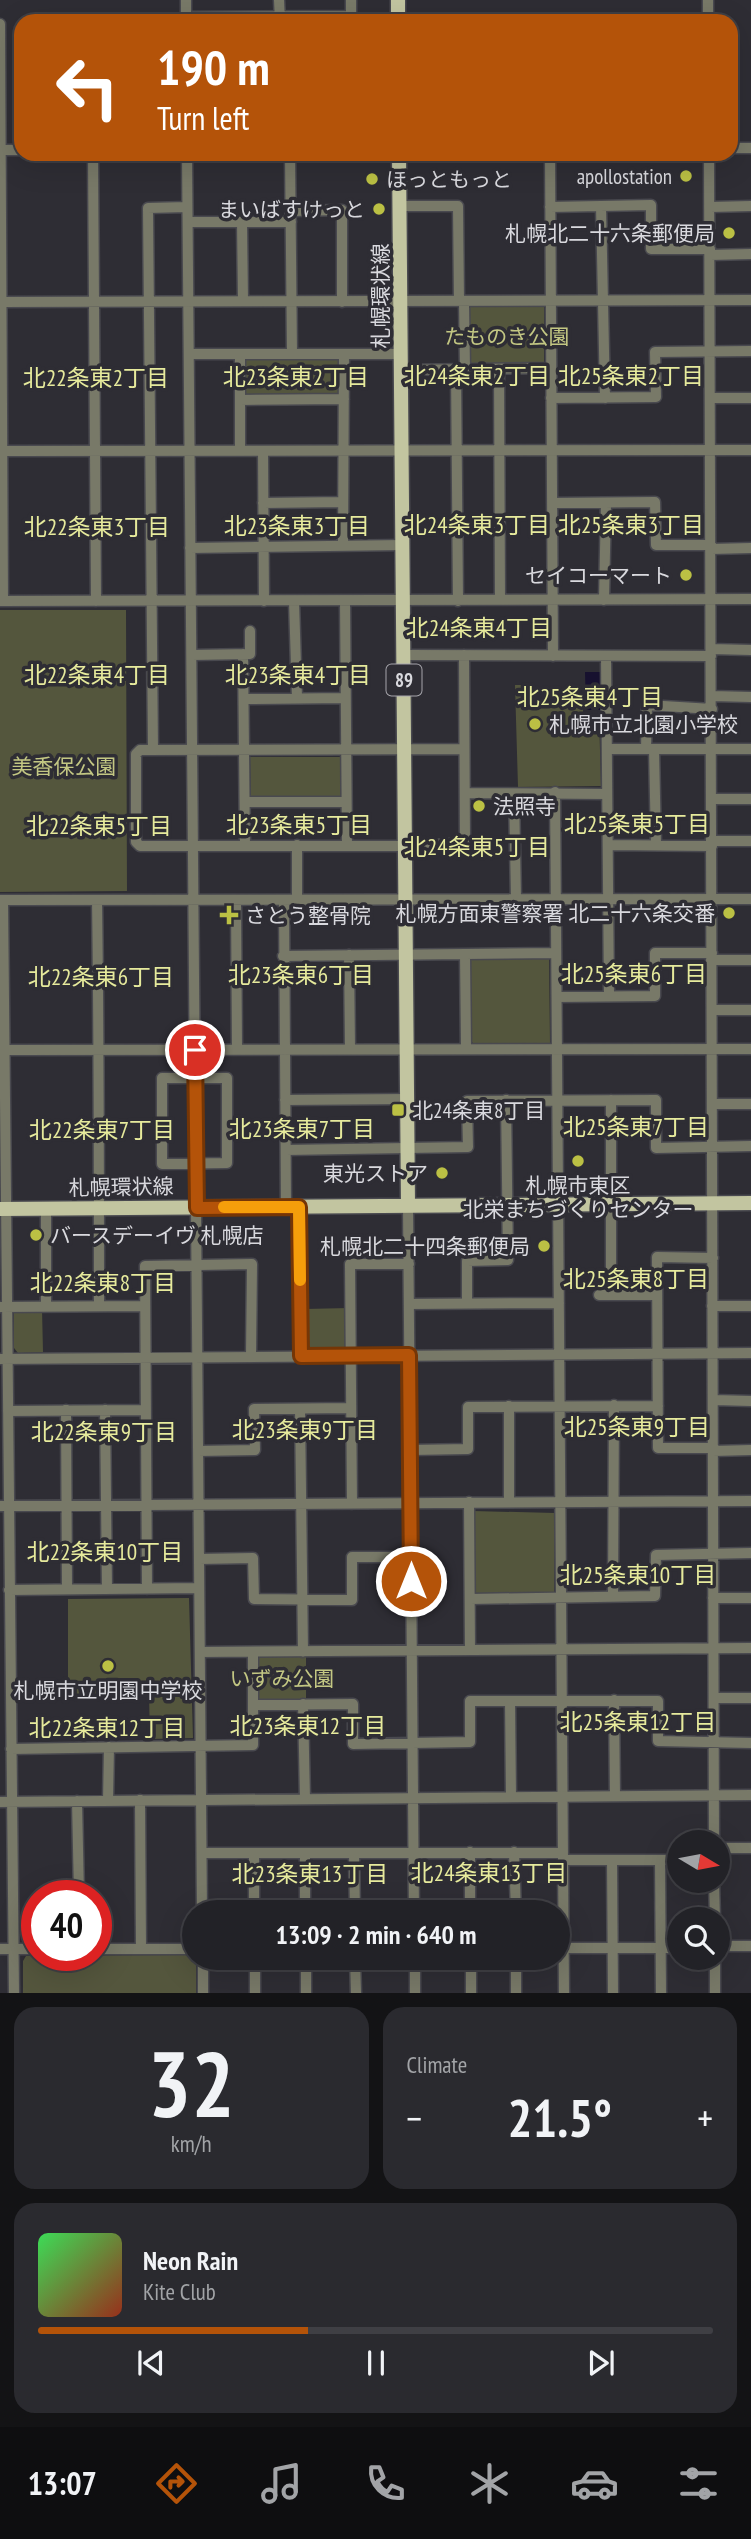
<!DOCTYPE html>
<html lang="en">
<head>
<meta charset="utf-8">
<style>
  :root { --surface:#222227; --page:#2a2a2f; --text:#f1f3f6; --muted:#a2a4a7; --line:#3f3f44; --accent:#b45309 }
  body { margin:0; font-family:"PT Sans Narrow","Noto Sans JP",sans-serif; background:var(--page); color:var(--text); height:100vh; display:flex; flex-direction:column; font-size:26px; white-space:nowrap }
  * { box-sizing:border-box; margin:0 }
  p { font-size:23px; color:var(--muted) }
  .icon { flex:none; width:38px; height:38px; fill:none; stroke:currentColor; stroke-width:2; stroke-linecap:round; stroke-linejoin:round }
  .map { position:relative; height:1993px; overflow:hidden }
  .side { display:flex; flex-direction:column; gap:14px; padding:14px; background:#131315; flex:1 }
  .side>* { flex:none }
  .hud { position:absolute; left:14px; top:14px; width:724px; height:147px; border-radius:21px; box-shadow:0 7px 28px #0002,0 0 0 2px var(--line); background:#b45309; color:#fff; overflow:hidden }
  .needle { width:46px; rotate:100deg }
  .controls { position:absolute; left:667px; top:1830px; display:grid; gap:14px }
  .controls a { display:grid; place-items:center; width:63px; height:63px; border-radius:50%; background:var(--surface); box-shadow:0 7px 28px #0002,0 0 0 2px var(--line); font-size:35px }
  .speed { position:absolute; left:21px; top:1880px; display:flex; gap:14px; font-size:35px; font-weight:700; text-align:center }
  .speed>* { display:grid; place-content:center; width:91px; height:91px; border-radius:50%; background:var(--surface); box-shadow:0 7px 28px #0002,0 0 0 2px var(--line); line-height:1 }
  .speed .limit { border:10px solid #d22; background:#fff; color:#111 }
  .pin { position:absolute; display:grid; place-items:center; width:60px; height:60px; color:#fff; margin:-30px; border:4px solid #fff; border-radius:50%; box-shadow:0 2px 7px #0007 }
  .me { position:absolute; width:77px; margin:-38px; rotate:0deg; stroke-linejoin:round; filter:drop-shadow(0 0 5px #0008) }
  .turn { display:flex; align-items:center; gap:24px; height:147px; padding:0 28px; font-size:32px }
  .turn .icon { width:91px; height:91px; stroke-width:2.5 }
  .turn b { display:block; font-size:49px; line-height:60px }
  .big { font-size:52px; font-weight:700; line-height:1.1 }
  .side .tile { flex:1; display:flex; flex-direction:column; justify-content:center; gap:10px; min-width:0; padding:0 24px; border-radius:21px; background:var(--page) }
  .side .dial { align-items:center; gap:0 }
  .dial b { font-size:91px; line-height:1 }
  .song { display:flex; align-items:center; gap:21px }
  .cover { width:84px; height:84px; border-radius:10px; background:linear-gradient(135deg,hsl(130 70% 55%),hsl(10 70% 35%)) }
  .played { height:7px; border-radius:4px; background:linear-gradient(90deg,var(--accent) 40%,var(--line) 40%) }
  .keys { display:flex; justify-content:space-around; direction:ltr }
  .heat { display:flex; justify-content:space-between; align-items:center; font-size:38px; direction:ltr }
  .side .tiles { flex:1; display:grid; gap:14px; grid-template-columns:1fr 1fr }
  .tile:last-child { grid-column:span 2 }
  .trip { position:absolute; left:182px; top:1900px; width:388px; height:70px; border-radius:35px; background:var(--surface); box-shadow:0 7px 28px #0002,0 0 0 2px var(--line); font-weight:700; line-height:70px; text-align:center }
  .tabs { display:flex; height:112px; justify-content:space-around; align-items:center; background:#0e0e10; color:var(--muted) }
  .tabs .icon { width:49px; height:49px }
  .tabs .selected { color:var(--accent) }
  .tabs b { font-size:32px; color:var(--text) }
  .map>svg:first-child { display:block }
  .park { fill:#54563d }
  .water { fill:#17112f }
  .lines { fill:none; stroke-linecap:round; stroke-linejoin:round }
  .minor-casing { stroke:#49494f; stroke-width:13 }
  .major-casing { stroke:#49494f; stroke-width:17 }
  .minor { stroke:#787968; stroke-width:10 }
  .major { stroke:#c2c5a0; stroke-width:14 }
  .route-casing { stroke:#753606; stroke-width:18 }
  .route { stroke:#b45309; stroke-width:12 }
  .slow { stroke:#f59e0b; stroke-width:12 }
  .poi-dot { fill:#bbc044; stroke:#2e2d34; stroke-width:2.5 }
  .labels { text-anchor:middle; dominant-baseline:central; stroke-width:7; stroke-linejoin:round; paint-order:stroke }
  .shield { fill:#2e2d34; stroke:#a6a5ab; stroke-width:2 }
  .shield-label { font-size:19px; font-weight:bold; fill:#d9d9de }
  .poi-label { font-size:21px; fill:#d9d9de; stroke:#2e2d34; text-anchor:end }
  .street-label { font-size:21px; fill:#d9d9de; stroke:#2e2d34 }
  .park-label { font-size:21px; fill:#c3c783; stroke:#2e2d34 }
  .neighbourhood-label { font-size:23px; fill:#e6ea9c; stroke:#2e2d34 }
</style>
</head>
<body>
<div class="map">
<svg width="751" height="1993" viewBox="0 0 751 1993">
  <rect width="100%" height="100%" fill="#2e2d34"/>
  <path class="park" d="M470 307H544V363L469 365Z
    M341 356 340 396 243 397V357Z
    M0 610H126L127 891 0 892Z
    M515 685H530V702L583 701V715L599 714 601 786 518 787Z
    M250 757H342L344 794 341 797 251 798Z
    M468 956H549L550 1043H473L468 1038Z
    M349 1308 347 1348H305V1309Z
    M14 1309H42L43 1352 18 1353 14 1348Z
    M473 1511 555 1513 554 1594H473Z
    M189 1598 193 1738 150 1739 149 1694H68V1599Z
    M306 1655V1701L259 1702V1656Z
    M192 1955 196 1959V1993H23V1961L26 1956Z"/>
  <path class="water" d="M585 672H600V710H586Z"/>
  <g class="lines">
    <defs>
      <path id="minor" d="M186 0V21
        M279 0 280 21
        M351 0V21
        M708 0V21
        M186 17 351 16
        M0 24 3 601
        M732 148H751
        M0 150H21
        M93 154 96 601
        M187 154 202 1913
        M290 154 292 354
        M550 154 553 656
        M709 154 714 1843
        M400 206H458L459 301
        M601 206 605 398
        M550 207 651 205V249H710
        M710 207 751 206
        M291 211 342 210V302
        M188 222H291
        M242 222 243 301
        M710 255 751 254
        M464 301 465 369
        M0 302 751 300
        M189 354H401
        M240 354V451
        M499 369 500 600
        M401 370 551 368
        M456 370 458 601
        M551 398 656 397 655 352 751 351
        M710 398H751
        M240 400 344 399
        M0 451 751 450
        M263 451 264 601
        M263 503 343 502
        M552 503 655 502 656 545H711
        M343 546 344 354
        M190 548 403 545
        M711 549 751 548
        M604 600 606 503
        M0 601 751 599
        M294 601 297 698
        M345 601 347 845
        M711 649 751 650
        M243 654 245 845
        M192 655 250 654V631
        M404 655 711 656
        M606 656 609 996
        M712 696 751 697
        M244 699 345 698
        M462 749 140 750 136 754V842L140 846H416L465 843 464 655
        M607 749H751
        M646 749 647 705 712 709
        M654 749 656 844
        M153 750 148 208 187 207
        M555 792 564 1993
        M465 793 607 794
        M514 794 516 899
        M713 799H751
        M245 802H346
        M712 841H751
        M608 845 712 846
        M0 900 751 899
        M3 900 14 1993
        M97 900C99 1035 99 1170 99 1306
        M236 900 237 1050
        M284 900 286 1207
        M297 900V845
        M349 955 350 1049
        M283 956 465 954
        M711 960H751
        M557 997 655 996V953H712
        M712 1010H751
        M466 1048 465 954 556 953
        M1 1050 751 1049
        M162 1078H227V1163L162 1164Z
        M285 1100 408 1099
        M611 1100V1295
        M712 1104H751
        M286 1150 468 1147 467 1101 656 1100V1148L751 1146
        M408 1206 414 1913
        M299 1207 301 1356
        M46 1209V1307
        M713 1258 657 1257 658 1448H714
        M599 1295H657
        M467 1303V1261L508 1260 506 1100
        M409 1304 559 1303
        M712 1306H751
        M1 1307 145 1306
        M0 1359 751 1353
        M714 1400 751 1401
        M509 1406V1502
        M300 1409 303 1652
        M66 1410 67 1589
        M105 1410 107 1589
        M8 1411 146 1410
        M411 1450 468 1449V1407L658 1406
        M198 1451 255 1450 254 1409 350 1408
        M713 1451 751 1450
        M469 1502 470 1650
        M352 1504 350 1264H409
        M0 1506 751 1501
        M199 1559 253 1558 254 1599 352 1600V1557H411
        M147 1589 145 1266 252 1264 251 1356
        M9 1590 199 1588
        M613 1596 614 1405
        M713 1598H751
        M470 1599 655 1596 656 1555 751 1553
        M200 1652 751 1648
        M714 1698H751
        M614 1700 615 1796
        M510 1701 511 1797
        M303 1704 305 1799
        M253 1705 353 1704V1744L470 1742V1701H658V1741L751 1743
        M11 1749 253 1745V1652
        M140 1800 141 1949
        M77 1801 79 1895
        M108 1801 109 1747
        M0 1802 751 1795
        M718 1848H751
        M470 1852V1913
        M514 1852 516 1913
        M202 1853H563
        M254 1853V1913
        M305 1853V1913
        M354 1853 355 1913
        M563 1860H679
        M612 1860 613 1993
        M660 1860 661 1993
        M714 1881 715 1920
        M718 1946H751
        M559 1948H679
        M0 1949H37
        M96 1949H194
        M203 1958V1993
        M255 1958V1993
        M306 1958V1993
        M355 1958 356 1993
        M415 1958V1993
        M471 1958V1993
        M516 1958V1993
        M715 1958V1993"/>
      <path id="major" d="M398 0V21
        M399 154 408 1206
        M0 1209 751 1203"/>
    </defs>
    <use href="#minor" class="minor-casing"/>
    <use href="#major" class="major-casing"/>
    <use href="#minor" class="minor"/>
    <use href="#major" class="major"/>
  </g>
  <g class="lines">
    <defs>
      <path id="route" d="M195 1050 197 1208 299 1207 301 1356 409 1355 411 1581"/>
    </defs>
    <use href="#route" class="route-casing"/>
    <use href="#route" class="route"/>
    <path class="slow" d="M224 1207H299L300 1280"/>
  </g>
  <g class="poi-dot">
    <circle cx="686" cy="176" r="7"/>
    <circle cx="372" cy="179" r="7"/>
    <circle cx="379" cy="209" r="7"/>
    <circle cx="729" cy="233" r="7"/>
    <circle cx="686" cy="575" r="7"/>
    <circle cx="535" cy="724" r="7"/>
    <circle cx="479" cy="806" r="7"/>
    <circle cx="729" cy="913" r="7"/>
    <path d="M225.5 904.5h7v7h7v7h-7v7h-7v-7h-7v-7h7z"/>
    <rect x="391" y="1103" width="14" height="14" rx="3.5"/>
    <circle cx="578" cy="1161" r="7"/>
    <circle cx="442" cy="1173" r="7"/>
    <circle cx="36" cy="1235" r="7"/>
    <circle cx="544" cy="1246" r="7"/>
    <circle cx="108" cy="1666" r="7"/>
  </g>
  <g class="labels">
    <rect class="shield" x="386.5" y="664.5" width="35" height="31" rx="5"/>
    <g class="shield-label">
      <text x="404" y="680">89</text>
    </g>
    <g class="poi-label">
      <text x="672" y="176">apollostation</text>
      <text x="386" y="179" text-anchor="start">ほっともっと</text>
      <text x="365" y="209">まいばすけっと</text>
      <text x="715" y="233">札幌北二十六条郵便局</text>
      <text x="672" y="575">セイコーマート</text>
      <text x="549" y="724" text-anchor="start">札幌市立北園小学校</text>
      <text x="493" y="806" text-anchor="start">法照寺</text>
      <text x="715" y="913">札幌方面東警察署 北二十六条交番</text>
      <text x="245" y="915" text-anchor="start">さとう整骨院</text>
      <text x="412" y="1110" text-anchor="start">北24条東8丁目</text>
      <text x="428" y="1173">東光ストア</text>
      <text x="578" y="1185" text-anchor="middle">札幌市東区<tspan x="578" dy="24">北栄まちづくりセンター</tspan></text>
      <text x="50" y="1235" text-anchor="start">バースデーイヴ 札幌店</text>
      <text x="530" y="1246">札幌北二十四条郵便局</text>
      <text x="108" y="1690" text-anchor="middle">札幌市立明園中学校</text>
    </g>
    <g class="street-label">
      <text transform="translate(380 296) rotate(-90)">札幌環状線</text>
      <text transform="translate(121 1187) rotate(-1)">札幌環状線</text>
    </g>
    <g class="park-label">
      <text x="507" y="336">たものき公園</text>
      <text x="64" y="766">美香保公園</text>
      <text x="282" y="1678">いずみ公園</text>
    </g>
    <g class="neighbourhood-label">
      <text x="477" y="375">北24条東2丁目</text>
      <text x="631" y="375">北25条東2丁目</text>
      <text x="296" y="376">北23条東2丁目</text>
      <text x="96" y="377">北22条東2丁目</text>
      <text x="477" y="524">北24条東3丁目</text>
      <text x="631" y="524">北25条東3丁目</text>
      <text x="297" y="525">北23条東3丁目</text>
      <text x="97" y="526">北22条東3丁目</text>
      <text x="479" y="627">北24条東4丁目</text>
      <text x="97" y="674">北22条東4丁目</text>
      <text x="298" y="674">北23条東4丁目</text>
      <text x="590" y="696">北25条東4丁目</text>
      <text x="637" y="823">北25条東5丁目</text>
      <text x="299" y="824">北23条東5丁目</text>
      <text x="99" y="825">北22条東5丁目</text>
      <text x="477" y="846">北24条東5丁目</text>
      <text x="634" y="973">北25条東6丁目</text>
      <text x="301" y="974">北23条東6丁目</text>
      <text x="101" y="976">北22条東6丁目</text>
      <text x="636" y="1126">北25条東7丁目</text>
      <text x="302" y="1128">北23条東7丁目</text>
      <text x="102" y="1129">北22条東7丁目</text>
      <text x="636" y="1278">北25条東8丁目</text>
      <text x="103" y="1282">北22条東8丁目</text>
      <text x="637" y="1426">北25条東9丁目</text>
      <text x="305" y="1429">北23条東9丁目</text>
      <text x="104" y="1431">北22条東9丁目</text>
      <text x="105" y="1551">北22条東10丁目</text>
      <text x="638" y="1574">北25条東10丁目</text>
      <text x="638" y="1721">北25条東12丁目</text>
      <text x="308" y="1725">北23条東12丁目</text>
      <text x="107" y="1727">北22条東12丁目</text>
      <text x="489" y="1872">北24条東13丁目</text>
      <text x="310" y="1873">北23条東13丁目</text>
    </g>
  </g>
</svg>
<div class="controls">
<a><svg class="needle" viewBox="-14 -14 28 28"><path d="M0-13l5 13h-10z" fill="#e53935"/><path d="M0 13l5-13h-10z" fill="#a2a4a7"/></svg></a>
<a><svg class="icon" aria-label="search" viewBox="0 0 24 24"><circle cx="10" cy="10" r="6"/><path d="M15 15l6 6"/></svg></a>
</div>
<div class="speed"><div class="limit">40</div></div>
<div class="pin" style="left:195px;top:1050px;background:#d93025"><svg class="icon" aria-label="arrive" viewBox="0 0 24 24"><path d="M6 21V4h12l-3 4 3 4H6"/></svg></div>
<svg class="me" style="left:411px;top:1581px" viewBox="-20 -20 40 40"><circle r="17" fill="#b45309" stroke="#fff" stroke-width="3"/><path d="M0-11L8 9 0 5-8 9z" fill="#fff"/></svg>
<div class="trip">13:09 · 2 min · 640 m</div>
<div class="hud">
<div class="turn"><svg class="icon" aria-label="left" viewBox="0 0 24 24"><path d="M17 20v-9H6M10 6l-5 5 5 5"/></svg><div><b>190 m</b>Turn left</div></div>
</div>
</div>
<section class="side">
<div class="tiles">
<div class="tile dial"><b>32</b><p>km/h</p></div>
<div class="tile"><p>Climate</p>
<div class="heat"><a>−</a><b class="big">21.5°</b><a>+</a></div>
</div>
<div class="tile">
<div class="song"><i class="cover"></i><div><b>Neon Rain</b><p>Kite Club</p></div></div>
<div class="played"></div>
<div class="keys"><svg class="icon" aria-label="previous" viewBox="0 0 24 24"><path d="M18 5L8 12l10 7zM5 5v14"/></svg><svg class="icon" aria-label="pause" viewBox="0 0 24 24"><path d="M8 5v14M16 5v14"/></svg><svg class="icon" aria-label="next" viewBox="0 0 24 24"><path d="M6 5l10 7-10 7zM19 5v14"/></svg></div>
</div>
</div>
</section>
<nav class="tabs">
<b>13:07</b>
<svg class="icon selected" aria-label="directions" viewBox="0 0 24 24"><path d="M12 3l9 9-9 9-9-9zM9 14v-3h6M13 9l2 2-2 2"/></svg>
<svg class="icon" aria-label="music" viewBox="0 0 24 24"><path d="M9 18V5l10-2v13"/><circle cx="6" cy="18" r="3"/><circle cx="16" cy="16" r="3"/></svg>
<svg class="icon" aria-label="phone" viewBox="0 0 24 24"><path d="M5 4h4l2 5-3 2q2 4 5 5l2-3 5 2v4C11 20 4 13 5 4z"/></svg>
<svg class="icon" aria-label="climate" viewBox="0 0 24 24"><path d="M12 3v18M4 7l16 10M4 17L20 7"/></svg>
<svg class="icon" aria-label="car" viewBox="0 0 24 24"><path d="M5 17H2v-5l4-1 3-4h7l3 4 3 1v5h-3M9 17h6M6 11h13"/><circle cx="7" cy="17" r="2"/><circle cx="17" cy="17" r="2"/></svg>
<svg class="icon" aria-label="filters" viewBox="0 0 24 24"><path d="M4 7h16M4 17h16"/><circle cx="9" cy="7" r="2"/><circle cx="15" cy="17" r="2"/></svg>
</nav>
</body>
</html>
